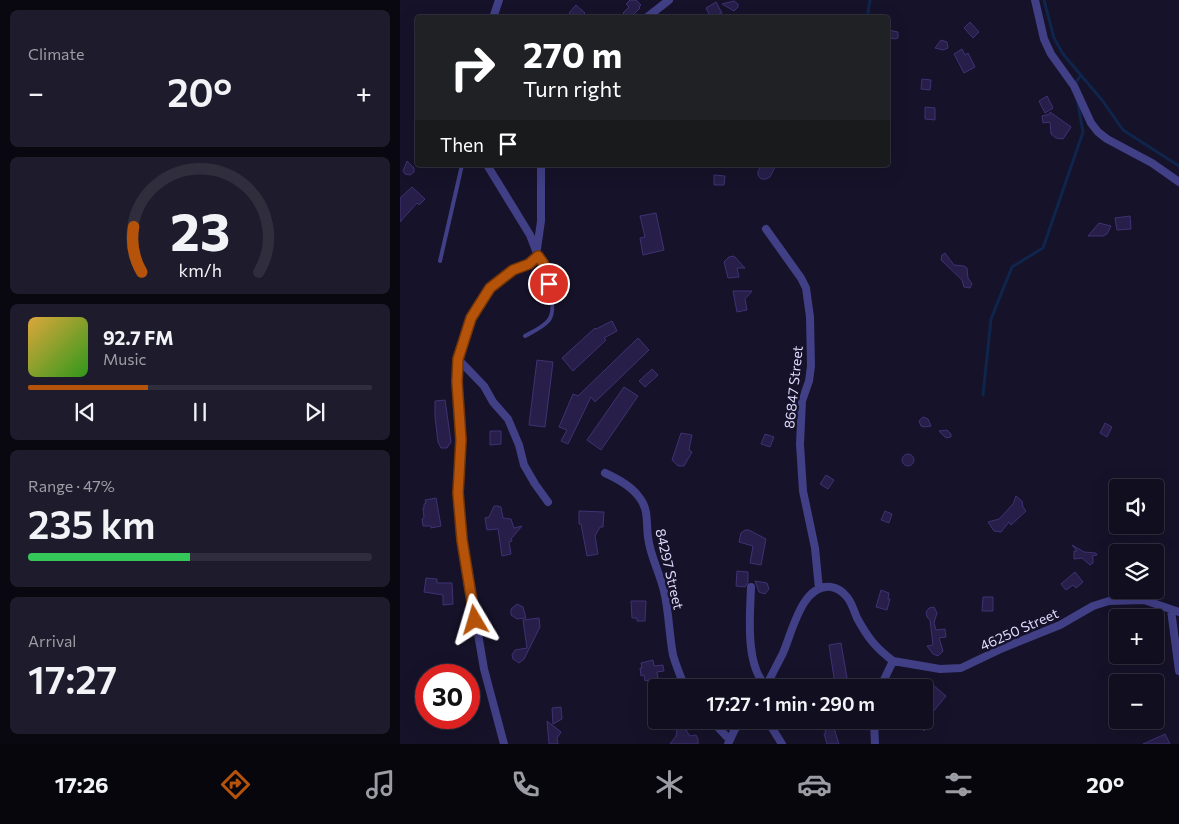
<!DOCTYPE html>
<html lang="en">
<head>
<meta charset="utf-8">
<style>
  :root { --surface:#100e1f; --page:#1e1c2c; --text:#f1f3f6; --muted:#9c9ca4; --line:#302e3d; --accent:#b45309 }
  body { margin:0; font-family:Commissioner,sans-serif; background:var(--page); color:var(--text); height:100vh; display:flex; flex-direction:column; font-size:19px; white-space:nowrap }
  * { box-sizing:border-box; margin:0 }
  p { font-size:16px; color:var(--muted) }
  .icon { flex:none; width:28px; height:28px; fill:none; stroke:currentColor; stroke-width:2; stroke-linecap:round; stroke-linejoin:round }
  .map { position:relative; flex:1; overflow:hidden }
  .side { display:flex; flex-direction:column; gap:10px; padding:10px; background:#090811; width:400px }
  .side>* { flex:none }
  .top-card { position:absolute; left:15px; top:15px; width:475px; height:152px; border-radius:5px; box-shadow:0 5px 20px #0002,0 0 0 1px var(--line); background:#202124; color:#fff; overflow:hidden }
  .controls { position:absolute; left:709px; top:479px; display:grid; gap:10px }
  .controls a { display:grid; place-items:center; width:55px; height:55px; border-radius:5px; background:var(--surface); box-shadow:0 5px 20px #0002,0 0 0 1px var(--line); font-size:25px }
  .speed { position:absolute; left:15px; top:664px; display:flex; gap:10px; font-size:25px; font-weight:700; text-align:center }
  .speed>* { display:grid; place-content:center; width:65px; height:65px; border-radius:50%; background:var(--surface); box-shadow:0 5px 20px #0002,0 0 0 1px var(--line); line-height:1 }
  .speed .limit { border:8px solid #d22; background:#fff; color:#111 }
  .pin { position:absolute; display:grid; place-items:center; width:42px; height:42px; color:#fff; margin:-21px; border:2px solid #fff; border-radius:50%; box-shadow:0 1px 5px #0007 }
  .me { position:absolute; width:55px; margin:-28px; rotate:353deg; stroke-linejoin:round; filter:drop-shadow(0 0 4px #0008) }
  .turn { display:flex; align-items:center; gap:18px; height:105px; padding:0 25px; font-size:22px }
  .turn .icon { width:65px; height:65px; stroke-width:2.5 }
  .turn b { display:block; font-size:35px; line-height:42px }
  .then { display:flex; align-items:center; height:48px; padding:0 25px; background:#0003; gap:10px; font-size:19px }
  .big { font-size:38px; font-weight:600; line-height:1.1 }
  .side .tile { flex:1; display:flex; flex-direction:column; justify-content:center; gap:8px; min-width:0; padding:0 18px; border-radius:8px; background:var(--page) }
  .side .dial { align-items:center; gap:0 }
  .dial svg { height:130px; overflow:visible; fill:none; stroke:var(--line); stroke-width:7; stroke-linecap:round; text-anchor:middle }
  .dial text { fill:var(--text); stroke:none }
  .song { display:flex; align-items:center; gap:15px }
  .cover { width:60px; height:60px; border-radius:8px; background:linear-gradient(135deg,hsl(40 70% 55%),hsl(110 70% 35%)) }
  .played { height:5px; border-radius:2px; background:linear-gradient(90deg,var(--accent) 35%,var(--line) 35%) }
  .keys { display:flex; justify-content:space-around; direction:ltr }
  .heat { display:flex; justify-content:space-between; align-items:center; font-size:28px; direction:ltr }
  .charge { height:8px; border-radius:4px; background:linear-gradient(90deg,#34c759 47%,var(--line) 0) }
  .trip { position:absolute; left:248px; top:679px; width:285px; height:50px; border-radius:5px; background:var(--surface); box-shadow:0 5px 20px #0002,0 0 0 1px var(--line); font-weight:600; line-height:50px; text-align:center }
  .tabs { display:flex; height:80px; justify-content:space-around; align-items:center; background:#06060c; color:var(--muted) }
  .tabs .icon { width:35px; height:35px }
  .tabs .on { color:var(--accent) }
  .tabs b { font-size:22px; color:var(--text) }
  main { display:flex; flex:1; min-height:0 }
  .map>svg:first-child { display:block }
  .lines { fill:none; stroke-linecap:round; stroke-linejoin:round }
  .stream { stroke:#0f254b; stroke-width:3 }
  .building { fill:#271f49; stroke:#3f3274 }
  .service { stroke:#413f86; stroke-width:4 }
  .minor { stroke:#413f86; stroke-width:8 }
  .route-casing { stroke:#753606; stroke-width:12 }
  .route { stroke:#b45309; stroke-width:9 }
  .labels { text-anchor:middle; dominant-baseline:central; stroke-width:5; stroke-linejoin:round; paint-order:stroke }
  .street-label { font-size:14px; fill:#dfdbfd; stroke:#161229 }
</style>
</head>
<body>
<main>
<section class="side">
<div class="tile"><p>Climate</p>
<div class="heat"><a>−</a><b class="big">20°</b><a>+</a></div>
</div>
<div class="tile dial"><svg viewBox="0 0 100 80">
<path d="M14 69A42 42 0 1 1 86 69"/>
<path d="M14 69A42 42 0 0 1 9 41" stroke="#b45309"/>
<text x="50" y="56" font-size="32" font-weight="700">23</text>
<text x="50" y="72" font-size="11">km/h</text>
</svg></div>
<div class="tile">
<div class="song"><i class="cover"></i><div><b>92.7 FM</b><p>Music</p></div></div>
<div class="played"></div>
<div class="keys"><svg class="icon" aria-label="previous" viewBox="0 0 24 24"><path d="M18 5L8 12l10 7zM5 5v14"/></svg><svg class="icon" aria-label="pause" viewBox="0 0 24 24"><path d="M8 5v14M16 5v14"/></svg><svg class="icon" aria-label="next" viewBox="0 0 24 24"><path d="M6 5l10 7-10 7zM19 5v14"/></svg></div>
</div>
<div class="tile"><p>Range · 47%</p><b class="big">235 km</b><div class="charge"></div></div>
<div class="tile"><p>Arrival</p><b class="big">17:27</b></div>
</section>
<div class="map">
<svg width="779" height="744" viewBox="0 0 779 744">
  <rect width="100%" height="100%" fill="#161229"/>
  <g class="lines">
    <path class="stream" d="M644 0 654 38 663 54 702 100 723 130 779 166
      M467 18 470 0
      M674 85 681 75
      M583 395 591 319 612 267 643 248 683 132 677 99"/>
  </g>
  <path class="building" d="M230 0H236L241 5 239 7 240 8 230 18H227L223 13 229 7 226 4Z
    M334 1 338 4V7L334 11 322 4Z
    M316 2 322 13 311 18 306 8Z
    M176 5 185 13 180 18H174L169 13Z
    M570 22 579 32 573 38 564 28Z
    M488 30 498 32V38L494 39 491 38Z
    M541 40 547 42 548 48 543 50 535 48Z
    M562 49 565 55 568 53 575 67 564 73 554 54Z
    M522 79 531 80 530 90 521 89Z
    M647 96 653 108 645 113 639 101Z
    M525 107 535 108V120L525 119Z
    M650 112 671 127 663 139 656 138 651 134 650 122 643 123 642 116 650 114Z
    M7 161 14 168V172L10 175 5 174 3 171Z
    M362 165H376L370 177 366 179H361L358 175V171Z
    M314 175 325 176 324 185H314Z
    M12 187 25 199 19 205 17 203 0 222V198Z
    M256 213 264 250 243 255 240 238 245 237 240 216Z
    M730 216 731 229 717 230 715 218Z
    M699 223 711 226 707 234 703 236H688Z
    M545 253 554 265 564 266 567 268 568 278 572 284 570 288 564 287 562 280 541 260 542 255Z
    M334 256 345 268H337L339 277 328 278 324 262 329 257Z
    M333 291H352L345 299 347 310 337 312Z
    M212 321 217 331 204 338 206 340 173 371 162 358 195 328 196 329Z
    M238 338 249 350 195 402 191 397 168 444 161 441 167 430 159 427 173 394 178 396Z
    M137 360 153 362 145 427 129 425Z
    M252 369 258 375 245 387 239 381Z
    M224 387 238 396 201 450 187 440Z
    M45 400 51 442 47 448H41L38 442 35 417V401Z
    M523 417 528 419 531 426 524 427 521 426 519 421Z
    M705 423 712 427 707 437 700 433Z
    M547 430 551 434V437L546 438 539 431Z
    M90 431H101V444L90 445Z
    M281 433 292 435 289 450 292 452 284 466H278L272 460Z
    M365 434 374 437 370 447 361 444Z
    M502 460a6 6 0 1 1 12 0a6 6 0 1 1-12 0Z
    M426 475 434 480 428 489 420 484Z
    M616 496 622 501 623 507 626 511 611 525 609 522 601 532 594 531 588 522 599 519 613 504Z
    M36 498 41 526 31 528V526H23L22 519 24 518 23 508H24V504L26 503 25 500Z
    M94 506H98L101 507 103 518 111 519 114 528 122 526 111 539 112 541 109 542 111 554 102 556 98 529 87 530 85 518 89 517Z
    M179 511 204 512 203 527H200L195 536 198 554 187 556 181 524H179Z
    M485 511 492 514 489 523 481 520Z
    M345 530H349L366 539 361 565 350 563 353 546 339 542 341 533Z
    M672 545 684 552 696 553 697 555 692 556 693 558V563L690 565 682 558 674 559V551H677Z
    M337 571 348 572V582L345 587 336 586Z
    M675 572 683 582 676 588 673 585 666 590 661 584Z
    M26 578 37 579V583H52L53 604 43 605V595L24 592Z
    M355 581 367 583 369 589 365 594 359 592Z
    M481 590 489 593 488 599H490L487 610 476 607Z
    M583 597H593V611H582Z
    M231 601H246L245 621H237V618H232Z
    M117 604 123 607 126 618 117 619 111 615V609Z
    M534 607 537 613 534 623 536 630 545 629 546 637 539 638 543 651 538 656 533 654 527 646 533 645 530 620 527 617 526 612 529 608Z
    M139 618 140 627 124 659 119 663 113 659 112 655 115 650 127 648 123 620Z
    M441 643 447 678 436 680V688H419L434 678 429 645Z
    M253 660 254 666 263 665 264 671 257 672 258 678 245 681 244 675 241 676 240 668H242L241 663Z
    M533 685 546 696 533 712 530 726 528 724 524 731V695Z
    M161 707 162 719 153 724 152 708Z
    M421 720H434L433 725 439 744H427L424 734 426 733Z
    M147 721 161 732 157 738 158 744H149Z
    M280 728 286 730 290 736 296 735 298 739V744H270L276 736 277 730Z
    M765 734 770 744H743L763 735Z"/>
  <g class="lines">
    <path class="service" d="M40 261 62 165
      M125 336C132 332 142 328 148 321 159 310 146 267 138 256"/>
    <path class="minor" d="M635 0 644 39 651 54 674 86 691 123 698 132 707 139 752 163 779 182
      M93 18 99 0
      M246 18 269 0
      M87 165 130 235 138 256 129 264 113 270 100 279 81 301 71 318 60 349 57 371 61 440 58 493 62 540 84 669 104 744
      M366 229 401 278 406 288 410 317 411 366 409 381 402 401 400 444 403 491 415 548 419 589
      M137 249 141 221V165
      M58 359 84 386 93 402 108 419 119 445 124 465 135 484 148 502
      M205 473C216 478 232 487 239 497 249 509 246 522 248 537 250 556 260 573 264 591 269 612 269 634 273 655 276 666 281 677 285 688
      M351 587C350 615 345 665 366 686
      M771 610 779 671
      M365 688C371 676 377 665 383 653 392 633 402 583 431 587 438 588 443 592 447 597 452 603 454 611 457 618 468 638 475 647 493 661
      M480 688 493 661 540 669 561 668 603 648 660 625 693 606 709 601 744 600 779 612
      M311 720 329 739
      M367 720 382 744
      M474 720 475 744
      M328 744 335 729 343 720"/>
  </g>
  <g class="lines">
    <defs>
      <path id="route" d="M75 620 62 540 58 493 61 440 57 382 58 359 71 318 90 288 113 270 129 264 138 256 143 263 149 284"/>
    </defs>
    <use href="#route" class="route-casing"/>
    <use href="#route" class="route"/>
  </g>
  <g class="labels">
    <g class="street-label">
      <text transform="translate(393 387) rotate(-84)">86847 Street</text>
      <text transform="translate(270 569) rotate(77)">84297 Street</text>
      <text transform="translate(619 629) rotate(-24)">46250 Street</text>
    </g>
  </g>
</svg>
<div class="controls">
<a><svg class="icon" aria-label="sound" viewBox="0 0 24 24"><path d="M4 9h4l5-4v14l-5-4H4zM17 9q2 3 0 6"/></svg></a>
<a><svg class="icon" aria-label="layers" viewBox="0 0 24 24"><path d="M12 4l9 5-9 5-9-5zM3 14l9 5 9-5"/></svg></a>
<a>+</a>
<a>−</a>
</div>
<div class="speed"><div class="limit">30</div></div>
<div class="pin" style="left:149px;top:284px;background:#d93025"><svg class="icon" aria-label="arrive" viewBox="0 0 24 24"><path d="M6 21V4h12l-3 4 3 4H6"/></svg></div>
<svg class="me" style="left:75px;top:620px" viewBox="-20 -20 40 40"><path d="M0-17L14 15 0 8-14 15z" fill="#b45309" stroke="#fff" stroke-width="4"/></svg>
<div class="trip">17:27 · 1 min · 290 m</div>
<div class="top-card">
<div class="turn"><svg class="icon" aria-label="right" viewBox="0 0 24 24"><path d="M7 20v-9h11M14 6l5 5-5 5"/></svg><div><b>270 m</b>Turn right</div></div>
<div class="then">Then<svg class="icon" aria-label="arrive" viewBox="0 0 24 24"><path d="M6 21V4h12l-3 4 3 4H6"/></svg></div>
</div>
</div>
</main>
<nav class="tabs">
<b>17:26</b>
<svg class="icon on" aria-label="directions" viewBox="0 0 24 24"><path d="M12 3l9 9-9 9-9-9zM9 14v-3h6M13 9l2 2-2 2"/></svg>
<svg class="icon" aria-label="music" viewBox="0 0 24 24"><path d="M9 18V5l10-2v13"/><circle cx="6" cy="18" r="3"/><circle cx="16" cy="16" r="3"/></svg>
<svg class="icon" aria-label="phone" viewBox="0 0 24 24"><path d="M5 4h4l2 5-3 2q2 4 5 5l2-3 5 2v4C11 20 4 13 5 4z"/></svg>
<svg class="icon" aria-label="climate" viewBox="0 0 24 24"><path d="M12 3v18M4 7l16 10M4 17L20 7"/></svg>
<svg class="icon" aria-label="car" viewBox="0 0 24 24"><path d="M5 17H2v-5l4-1 3-4h7l3 4 3 1v5h-3M9 17h6M6 11h13"/><circle cx="7" cy="17" r="2"/><circle cx="17" cy="17" r="2"/></svg>
<svg class="icon" aria-label="filters" viewBox="0 0 24 24"><path d="M4 7h16M4 17h16"/><circle cx="9" cy="7" r="2"/><circle cx="15" cy="17" r="2"/></svg>
<b>20°</b>
</nav>
</body>
</html>
